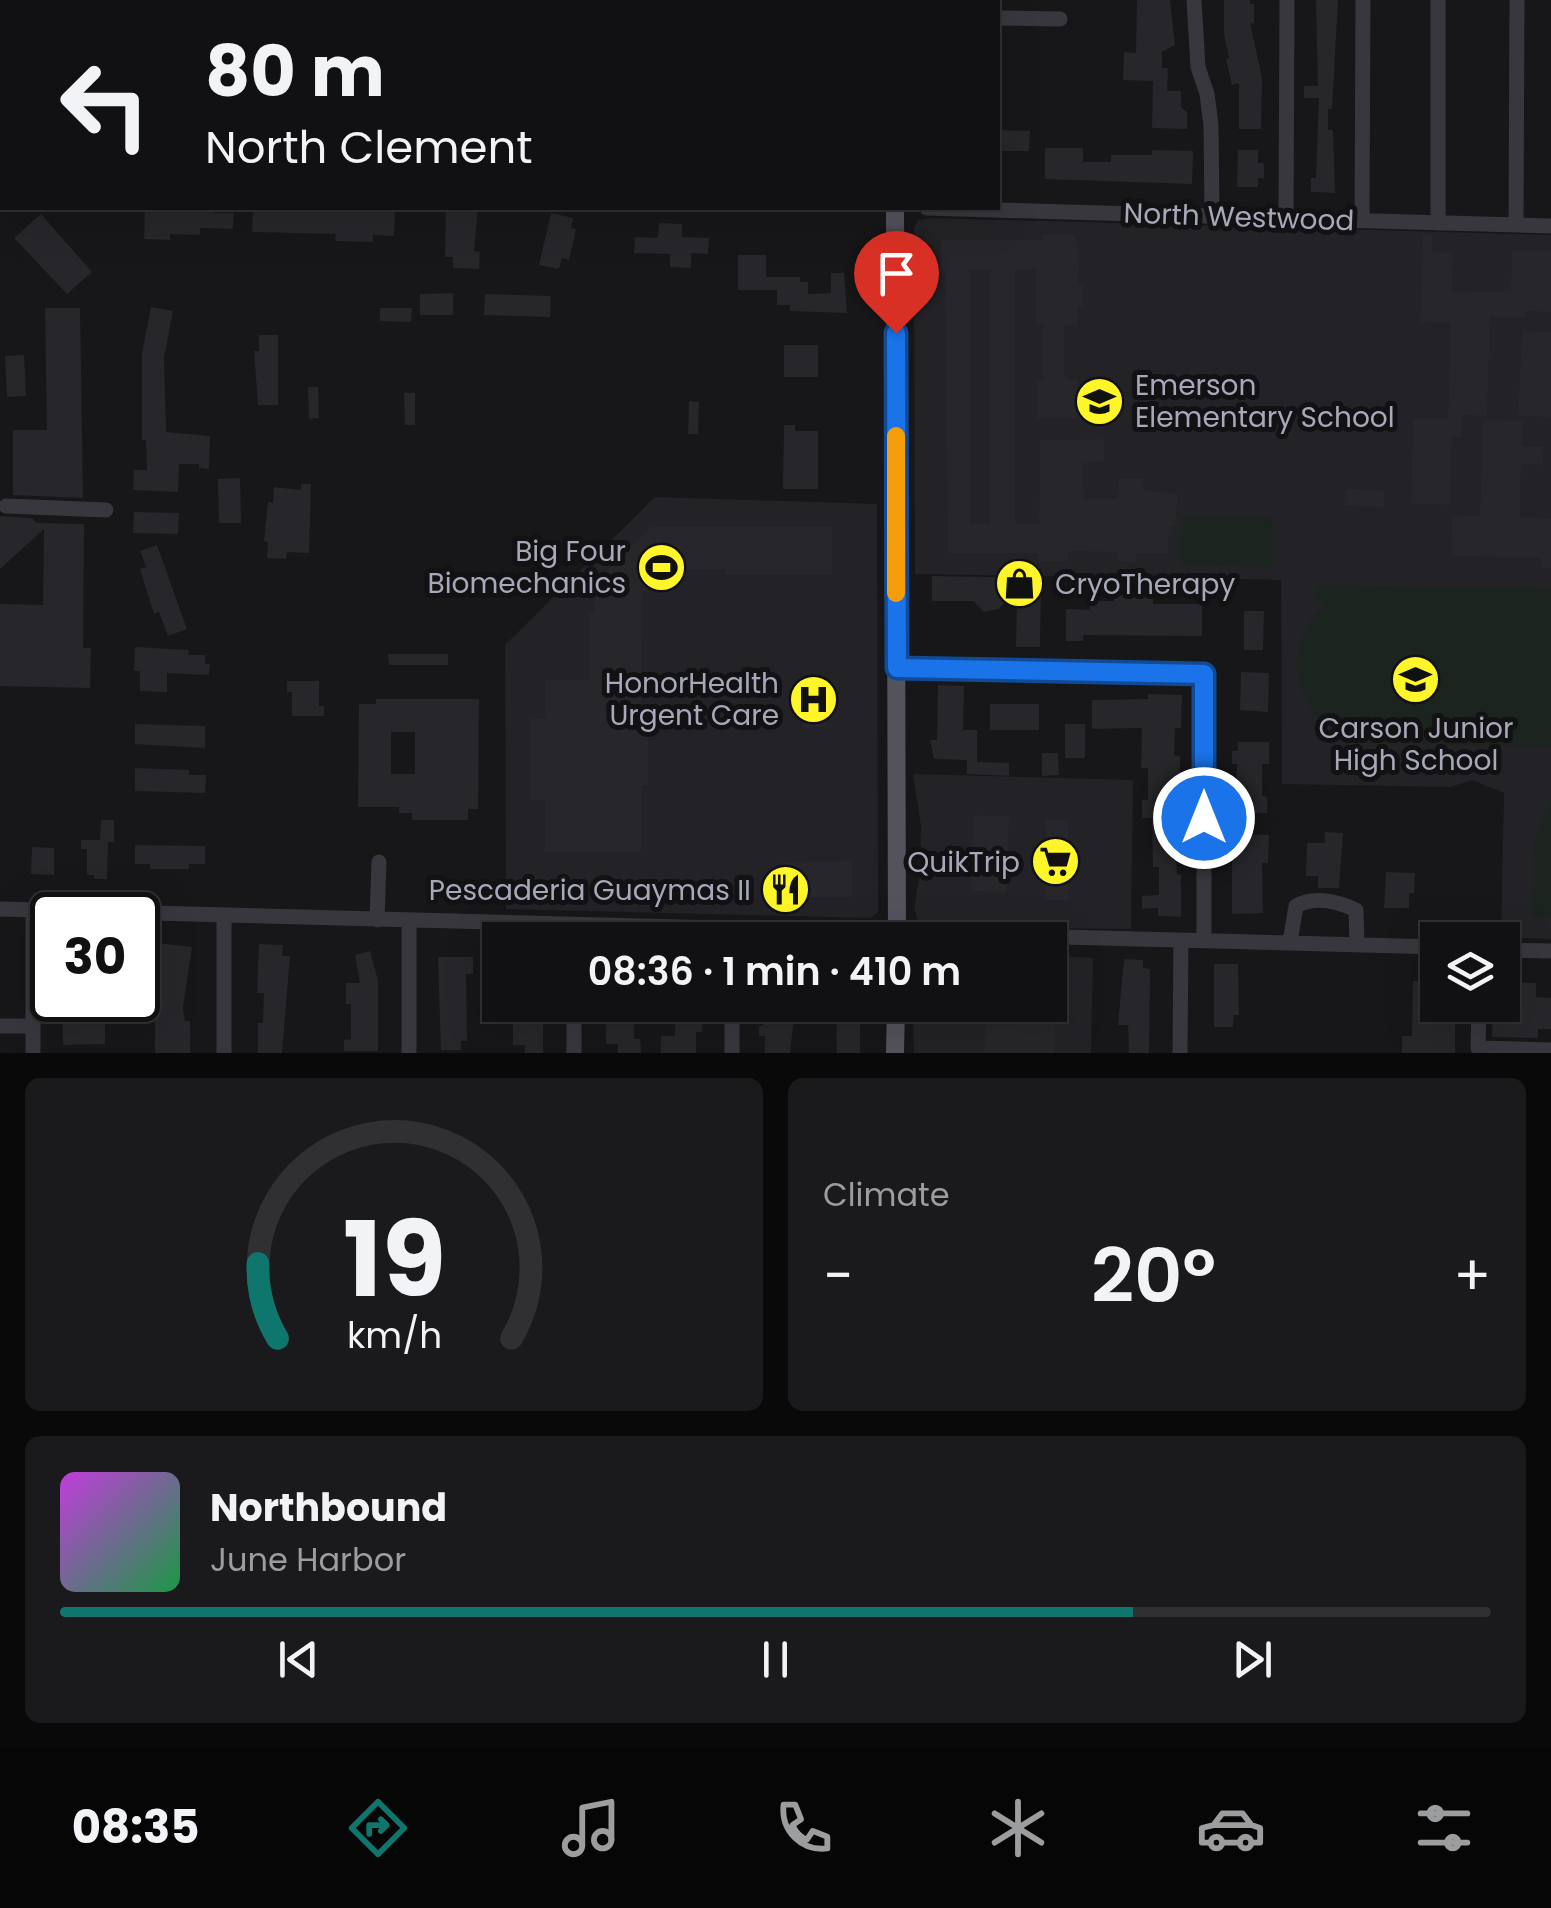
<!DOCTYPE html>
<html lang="en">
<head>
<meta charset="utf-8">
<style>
  :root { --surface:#111012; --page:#1a191b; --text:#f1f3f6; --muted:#9c9d9f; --line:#303032; --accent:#0f766e }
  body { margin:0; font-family:Poppins,sans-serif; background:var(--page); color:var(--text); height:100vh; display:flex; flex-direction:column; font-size:38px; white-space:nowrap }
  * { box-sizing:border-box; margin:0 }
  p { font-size:32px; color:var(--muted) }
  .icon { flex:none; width:55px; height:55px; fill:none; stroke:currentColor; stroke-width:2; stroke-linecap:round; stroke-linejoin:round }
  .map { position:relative; height:1053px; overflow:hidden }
  .drawer { display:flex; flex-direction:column; gap:25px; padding:25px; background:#09090a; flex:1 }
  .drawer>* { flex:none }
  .guide { position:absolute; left:0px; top:0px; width:1000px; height:210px; box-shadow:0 10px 40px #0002,0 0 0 2px var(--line); background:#111012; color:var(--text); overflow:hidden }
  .fabs { position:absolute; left:1420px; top:922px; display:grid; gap:20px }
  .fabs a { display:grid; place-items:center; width:100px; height:100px; border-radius:0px; background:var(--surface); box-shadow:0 10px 40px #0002,0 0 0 2px var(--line); font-size:50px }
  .speed { position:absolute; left:30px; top:892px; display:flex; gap:20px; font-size:50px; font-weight:700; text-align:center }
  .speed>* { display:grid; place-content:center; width:130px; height:130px; border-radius:50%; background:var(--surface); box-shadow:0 10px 40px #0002,0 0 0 2px var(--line); line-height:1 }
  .speed .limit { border:5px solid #111; border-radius:15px; background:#fff; color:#111 }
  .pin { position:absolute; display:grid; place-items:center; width:85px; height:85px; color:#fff; margin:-102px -42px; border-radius:50% 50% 50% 0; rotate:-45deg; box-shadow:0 0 10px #0007 }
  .pin .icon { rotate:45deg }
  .me { position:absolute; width:110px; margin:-55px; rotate:0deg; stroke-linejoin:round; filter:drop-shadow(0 0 8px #0008) }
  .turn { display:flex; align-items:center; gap:35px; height:210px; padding:0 40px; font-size:45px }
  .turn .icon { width:130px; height:130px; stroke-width:2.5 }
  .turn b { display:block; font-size:70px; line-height:85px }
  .big { font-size:75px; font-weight:600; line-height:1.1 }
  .drawer .widget { flex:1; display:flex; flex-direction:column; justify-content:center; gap:15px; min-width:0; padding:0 35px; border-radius:15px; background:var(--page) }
  .drawer .dial { align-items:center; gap:0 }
  .dial svg { height:260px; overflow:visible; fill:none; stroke:var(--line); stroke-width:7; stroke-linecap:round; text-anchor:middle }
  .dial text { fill:var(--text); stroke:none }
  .song { display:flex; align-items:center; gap:30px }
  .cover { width:120px; height:120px; border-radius:15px; background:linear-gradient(135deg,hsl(290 70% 55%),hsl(140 70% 35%)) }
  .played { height:10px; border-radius:5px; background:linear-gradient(90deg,var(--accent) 75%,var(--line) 75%) }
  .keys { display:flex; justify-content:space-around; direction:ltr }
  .heat { display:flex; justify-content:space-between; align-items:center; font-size:55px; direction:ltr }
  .drawer .tiles { flex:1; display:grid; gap:25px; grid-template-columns:1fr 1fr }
  .widget:last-child { grid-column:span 2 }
  .trip { position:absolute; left:482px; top:922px; width:585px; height:100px; border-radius:0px; background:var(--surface); box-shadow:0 10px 40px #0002,0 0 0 2px var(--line); font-weight:600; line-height:100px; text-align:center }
  .tabs { display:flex; height:160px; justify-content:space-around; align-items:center; background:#070607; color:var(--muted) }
  .tabs .icon { width:70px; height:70px }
  .tabs .current { color:var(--accent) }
  .tabs b { font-size:45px; color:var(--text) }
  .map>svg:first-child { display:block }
  .built { fill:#232226 }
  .green { fill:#1c241f }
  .building { fill:#27262a; fill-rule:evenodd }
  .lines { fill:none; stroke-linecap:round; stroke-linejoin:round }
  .minor { stroke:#38373e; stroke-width:15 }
  .major { stroke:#54535d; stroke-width:18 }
  .route-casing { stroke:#114b97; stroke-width:25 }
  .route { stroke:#1a73e8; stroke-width:18 }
  .slow { stroke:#f59e0b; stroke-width:18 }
  .labels { text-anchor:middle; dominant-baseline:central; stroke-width:10; stroke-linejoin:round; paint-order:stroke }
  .street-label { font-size:28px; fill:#a7a8b9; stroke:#121113 }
  .poi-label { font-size:28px; fill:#a7a8b9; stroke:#121113; text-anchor:end }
</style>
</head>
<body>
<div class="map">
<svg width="1551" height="1053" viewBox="0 0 1551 1053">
  <rect width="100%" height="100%" fill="#171618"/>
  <path class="built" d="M931 218 1551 235V939L1501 937 1504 793 1472 780 1451 787 1282 784 1281 580 915 574 914 228 918 220Z
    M655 497 877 504 878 905V912L870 918 506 909 505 645Z
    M913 774 1133 780 1131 929 931 927 919 924 914 908 920 874 921 826Z
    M1050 955 1093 958 1091 1053H914L913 1005H1050Z"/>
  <path class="green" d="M1181 517 1272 519 1271 567 1180 565Z
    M1316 585 1551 589V747L1366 742C1297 728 1272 649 1327 603L1316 602Z
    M1551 800V917H1532L1534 844Z"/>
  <path class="building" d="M1137 0H1170L1175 45 1162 52V68H1168L1167 91H1181V107L1187 112V129L1152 128 1153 81 1123 80 1124 52 1136 53Z
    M1224 0H1250V4H1254V24L1250 23 1262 78 1261 129H1239V83L1232 85 1226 59 1229 58 1224 33Z
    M1316 0H1338L1332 109H1328V130H1333L1335 193 1311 192V178H1316L1319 98H1304V86H1318Z
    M998 130 1030 131 1029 151H998Z
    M1045 148H1083V162H1111V155H1152V150L1193 151 1192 184 1045 179Z
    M1238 150H1258V163H1264V178H1258V187H1237Z
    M145 208H214V213H234L233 229 200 228V235L170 234V240L144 239Z
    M446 208 478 209 474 251 480 252 479 269 453 268V257H445Z
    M253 209 395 211 394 236 373 235V242L335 241 336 234 252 232Z
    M551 213 573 218 571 228 576 229 569 260 562 258 559 269 539 265Z
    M41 214 92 272 67 294 14 238Z
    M659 223 682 224V237L709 238 708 254 691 253V268L670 267V254L634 253 635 237 658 238Z
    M1043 234H1074L1080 253 1078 285H1083V306H1077V325H1064V373L1067 379 1078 380V418H1037V380H1043V325H1036V270H1015V524H1039L1040 440 1104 439V462L1083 463 1084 498 1118 499 1119 479H1144L1143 490 1178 494 1175 526H1169L1168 554 1136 553V563L1117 561V552L1068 551V561H1039V553H948L945 270H941V240H1043ZM970 270H990V524H970Z
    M1423 234 1432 235V252L1453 253 1452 291 1505 292V288L1511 289 1512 251H1551V312L1525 311V318L1490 317 1487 416 1462 415 1461 438H1452L1450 505 1411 504 1413 418 1448 419 1451 323 1420 322Z
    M738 255H766V277H800V282H808V294L831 293V273H844L847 313 790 311V305H777V290H738Z
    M453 293V315H420V294Z
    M485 294 551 296 550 317 484 315Z
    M151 307 173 311 164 357 166 432 210 436 209 469 199 468V464H179L178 492 133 490 134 470H147L146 440H142V354Z
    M45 308H80L83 498 13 495V430H47Z
    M380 308H412L411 322 380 321Z
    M1522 331 1551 332V417L1518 416Z
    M259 335H278V405H258L254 351H259Z
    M784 345H818V377H784Z
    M24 355 26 396 7 397 5 356Z
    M308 387H318L319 418 309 419Z
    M404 393H415V425H405Z
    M689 401 699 402 698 434H688Z
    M1483 420 1523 421 1522 446 1544 447 1543 465 1521 464 1520 517 1551 518V568H1540L1541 558 1451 556 1452 515 1480 516Z
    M784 425H795V431H818V489H783Z
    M240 478 241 523H219L218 479Z
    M301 484H311L309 553 287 552 286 559 267 558 268 542 264 541 268 502 273 503 274 487 301 490Z
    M1345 489 1384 490V507L1344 506Z
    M134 512 179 513 178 534 133 533Z
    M0 516 32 518 37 523 84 524 83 648H91L90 688 0 686V604L43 605 44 529 0 569Z
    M651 527H832V575H725V569H668L642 595 641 712H648V785H641V852H545V800H530V719H545V680H589V612L594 611V584Z
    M157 545 187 629 168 636 159 612 154 614 140 569 146 567 140 551Z
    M932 576 1041 578 1040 647H1016L1017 592 998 609 984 612 973 601H932Z
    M1133 590H1145V595H1153V604H1202V636L1083 635V641H1066V609L1090 610V601H1114V595H1133Z
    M1244 611H1264L1263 650H1244Z
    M135 647 189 650 188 655H205V664H210L209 675 167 673V692L140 691V671H134Z
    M388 654H448V665H389Z
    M1241 672 1269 673 1268 712 1240 710Z
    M287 681H319V706H324V716H292V692H287Z
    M815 683 826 686V727L803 728 801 686Z
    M938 685 964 686 963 730H977V762L1009 763V776L967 774V760L934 759 930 740H937Z
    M1148 694 1182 695 1181 728H1175L1174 755 1180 756V775H1176L1175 831 1177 874 1181 875V917L1158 916V908L1142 909V896L1159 895V867H1153L1152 818H1142V800H1148V768H1141L1142 728 1092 729V700L1148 699Z
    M376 699H479L478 809H468V820H412V813H399V807H358L359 704H376ZM391 732H415V774H391Z
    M990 704H1039V730H990Z
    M135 724 205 726V748L135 744Z
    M1065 724H1085V758H1065Z
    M1238 742H1269V764H1262V796L1267 797V813H1231V798H1236L1237 764H1232V751H1238Z
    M1042 753H1058L1059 775 1042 776Z
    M135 768 189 770V775H206L205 793 135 791Z
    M973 815 1009 816 1007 892 971 891Z
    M101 820H114V842H108L107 879H94V875H87V849H81V840H100Z
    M1046 820H1068V900H1045L1042 845 1046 846Z
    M1325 832 1343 833 1339 888H1318V876H1306L1307 843H1325Z
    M1239 834 1269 835 1268 863H1262L1263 913 1232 914V849H1238Z
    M135 845 205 846V864H189V869H150V864H135Z
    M32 847 54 848V875L31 874Z
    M852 861V897L782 898V862Z
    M1386 872 1415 873 1414 893H1409V908H1384Z
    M148 942 192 947 183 1008 185 1021H190V1053H155V1022H143Z
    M259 944 283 945 282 956H290L282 1053H258V1023H263L264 993H257Z
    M370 951 378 980V1051H344V1040L351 1039V1004H346V983H360L355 955Z
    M438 957H473V974H466L467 1041H461V1050H441Z
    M1124 959 1143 960V968L1150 969 1149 1053H1129L1128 1025H1118Z
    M1214 964H1238L1239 1015H1234L1233 1027H1214Z
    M1413 981H1438V1005H1460V1020H1455V1053H1402V1036H1412Z
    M1502 982 1536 983V997L1551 998V1029H1538V1038L1492 1037 1493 1005H1502Z
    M62 1000H86V1024H105V1044L63 1045Z
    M525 1005H543V1053H525V1045H513V1023H525Z
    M765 1005 795 1009 790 1053H765V1036H759V1026H763Z
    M836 1005H860V1053H837Z
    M986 1007 1041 1008V1012L1056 1013 1055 1053H984Z
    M606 1017H634V1039H640L641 1053H618V1044H606Z
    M675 1021H702V1032H696V1053H661V1036H675Z"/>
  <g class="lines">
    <path class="minor" d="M1194 0 1198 67 1207 94 1211 125 1212 215
      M142 2V0
      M513 2V0
      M998 18 1060 19
      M927 208 1551 226
      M1286 218 1287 0
      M1362 221 1363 0
      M1438 223V0
      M1516 225 1517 0
      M6 506 106 510
      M897 667 1204 674V940
      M0 909 1438 947
      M377 920 379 862
      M1290 942 1296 906C1314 896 1337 901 1356 910L1357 945
      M1502 950 1551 951
      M732 1005V1053
      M1479 1005 1478 1048 1551 1050
      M0 1026H33
      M33 1053V910
      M224 1053V916
      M409 1053V921
      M574 1053V1005
      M1180 1053 1181 940"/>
    <path class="major" d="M895 2V0
      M895 208 897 940
      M895 1053 896 1005"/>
  </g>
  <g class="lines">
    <defs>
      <path id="route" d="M896 333 897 668 1204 674V818"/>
    </defs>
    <use href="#route" class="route-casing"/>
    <use href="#route" class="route"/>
    <path class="slow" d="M896 436V593"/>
  </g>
  <defs>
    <symbol id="school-disc" viewBox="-11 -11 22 22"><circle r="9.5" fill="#fef629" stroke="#121113"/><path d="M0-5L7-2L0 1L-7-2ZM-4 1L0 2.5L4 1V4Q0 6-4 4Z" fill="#111"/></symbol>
    <symbol id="stadium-disc" viewBox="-11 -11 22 22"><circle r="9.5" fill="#fef629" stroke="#121113"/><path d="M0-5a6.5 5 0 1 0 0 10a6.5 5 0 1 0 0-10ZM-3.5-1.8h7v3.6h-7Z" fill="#111"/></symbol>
    <symbol id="shop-disc" viewBox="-11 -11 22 22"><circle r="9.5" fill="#fef629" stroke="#121113"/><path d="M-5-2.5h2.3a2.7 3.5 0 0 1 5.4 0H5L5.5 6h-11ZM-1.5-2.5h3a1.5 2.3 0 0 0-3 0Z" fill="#111"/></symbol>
    <symbol id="hospital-disc" viewBox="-11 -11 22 22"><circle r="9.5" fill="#fef629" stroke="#121113"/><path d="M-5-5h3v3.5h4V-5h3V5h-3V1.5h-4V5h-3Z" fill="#111"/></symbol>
    <symbol id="supermarket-disc" viewBox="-11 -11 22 22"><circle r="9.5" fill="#fef629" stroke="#121113"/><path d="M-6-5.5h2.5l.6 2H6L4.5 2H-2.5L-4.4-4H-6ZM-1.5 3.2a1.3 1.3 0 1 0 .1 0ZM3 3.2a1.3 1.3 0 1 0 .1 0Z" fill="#111"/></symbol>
    <symbol id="restaurant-disc" viewBox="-11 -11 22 22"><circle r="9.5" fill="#fef629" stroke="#121113"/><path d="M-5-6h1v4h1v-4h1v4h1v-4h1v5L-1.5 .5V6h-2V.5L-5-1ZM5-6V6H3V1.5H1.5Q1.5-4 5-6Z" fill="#111"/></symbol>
  </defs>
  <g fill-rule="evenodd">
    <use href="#school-disc" x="1072" y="374" width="55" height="55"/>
    <use href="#stadium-disc" x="634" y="540" width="55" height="55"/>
    <use href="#shop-disc" x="992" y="556" width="55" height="55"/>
    <use href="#school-disc" x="1388" y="652" width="55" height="55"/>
    <use href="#hospital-disc" x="786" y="672" width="55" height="55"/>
    <use href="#supermarket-disc" x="1028" y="834" width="55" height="55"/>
    <use href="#restaurant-disc" x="758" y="862" width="55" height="55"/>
  </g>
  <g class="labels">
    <g class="street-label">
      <text transform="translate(1239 217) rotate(2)">North Westwood</text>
    </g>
    <g class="poi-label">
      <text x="1135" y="385" text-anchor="start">Emerson<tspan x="1135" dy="32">Elementary School</tspan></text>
      <text x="626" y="551">Big Four<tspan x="626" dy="32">Biomechanics</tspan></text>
      <text x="1055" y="584" text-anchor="start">CryoTherapy</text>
      <text x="779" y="683">HonorHealth<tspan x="779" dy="32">Urgent Care</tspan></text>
      <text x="1416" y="728" text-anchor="middle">Carson Junior<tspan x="1416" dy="32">High School</tspan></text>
      <text x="1020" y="862">QuikTrip</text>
      <text x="751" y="890">Pescaderia Guaymas II</text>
    </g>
  </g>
</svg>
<div class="fabs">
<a><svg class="icon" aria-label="layers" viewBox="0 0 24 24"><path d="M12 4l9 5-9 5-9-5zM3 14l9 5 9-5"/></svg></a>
</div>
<div class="speed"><div class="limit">30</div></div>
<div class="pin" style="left:896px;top:333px;background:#d93025"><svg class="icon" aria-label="arrive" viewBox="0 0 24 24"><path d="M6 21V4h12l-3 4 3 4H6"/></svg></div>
<svg class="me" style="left:1204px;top:818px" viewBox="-20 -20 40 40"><circle r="17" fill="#1a73e8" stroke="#fff" stroke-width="3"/><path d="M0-11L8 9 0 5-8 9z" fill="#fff"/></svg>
<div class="trip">08:36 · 1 min · 410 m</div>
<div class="guide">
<div class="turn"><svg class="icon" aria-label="left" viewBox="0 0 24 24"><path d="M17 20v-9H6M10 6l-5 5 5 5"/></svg><div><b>80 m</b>North Clement</div></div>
</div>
</div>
<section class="drawer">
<div class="tiles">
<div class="widget dial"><svg viewBox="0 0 100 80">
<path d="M14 69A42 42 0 1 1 86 69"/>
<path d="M14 69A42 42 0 0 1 8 46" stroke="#0f766e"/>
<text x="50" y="56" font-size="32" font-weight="700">19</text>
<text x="50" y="72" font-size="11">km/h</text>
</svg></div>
<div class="widget"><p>Climate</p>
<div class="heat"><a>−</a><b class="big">20°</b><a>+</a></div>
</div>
<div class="widget">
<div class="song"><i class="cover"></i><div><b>Northbound</b><p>June Harbor</p></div></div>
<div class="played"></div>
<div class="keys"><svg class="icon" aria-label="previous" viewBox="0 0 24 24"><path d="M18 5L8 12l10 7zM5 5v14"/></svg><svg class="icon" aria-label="pause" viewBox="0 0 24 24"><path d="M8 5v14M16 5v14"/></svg><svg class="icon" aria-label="next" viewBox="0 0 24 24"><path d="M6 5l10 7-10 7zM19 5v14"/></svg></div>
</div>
</div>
</section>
<nav class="tabs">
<b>08:35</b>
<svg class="icon current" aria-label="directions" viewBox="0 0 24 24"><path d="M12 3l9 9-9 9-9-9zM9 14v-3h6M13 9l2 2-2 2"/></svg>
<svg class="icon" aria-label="music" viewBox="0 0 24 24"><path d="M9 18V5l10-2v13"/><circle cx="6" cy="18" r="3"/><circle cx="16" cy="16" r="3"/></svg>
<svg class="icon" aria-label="phone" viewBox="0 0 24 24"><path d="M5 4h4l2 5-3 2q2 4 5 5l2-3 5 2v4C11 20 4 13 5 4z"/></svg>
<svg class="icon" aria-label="climate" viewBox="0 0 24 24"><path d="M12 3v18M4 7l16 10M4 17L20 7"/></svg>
<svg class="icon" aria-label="car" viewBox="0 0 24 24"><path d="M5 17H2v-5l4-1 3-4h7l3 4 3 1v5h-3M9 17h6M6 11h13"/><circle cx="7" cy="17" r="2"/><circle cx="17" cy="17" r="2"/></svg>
<svg class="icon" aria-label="filters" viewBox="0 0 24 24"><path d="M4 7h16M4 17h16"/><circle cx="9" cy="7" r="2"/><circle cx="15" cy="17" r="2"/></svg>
</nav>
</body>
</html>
